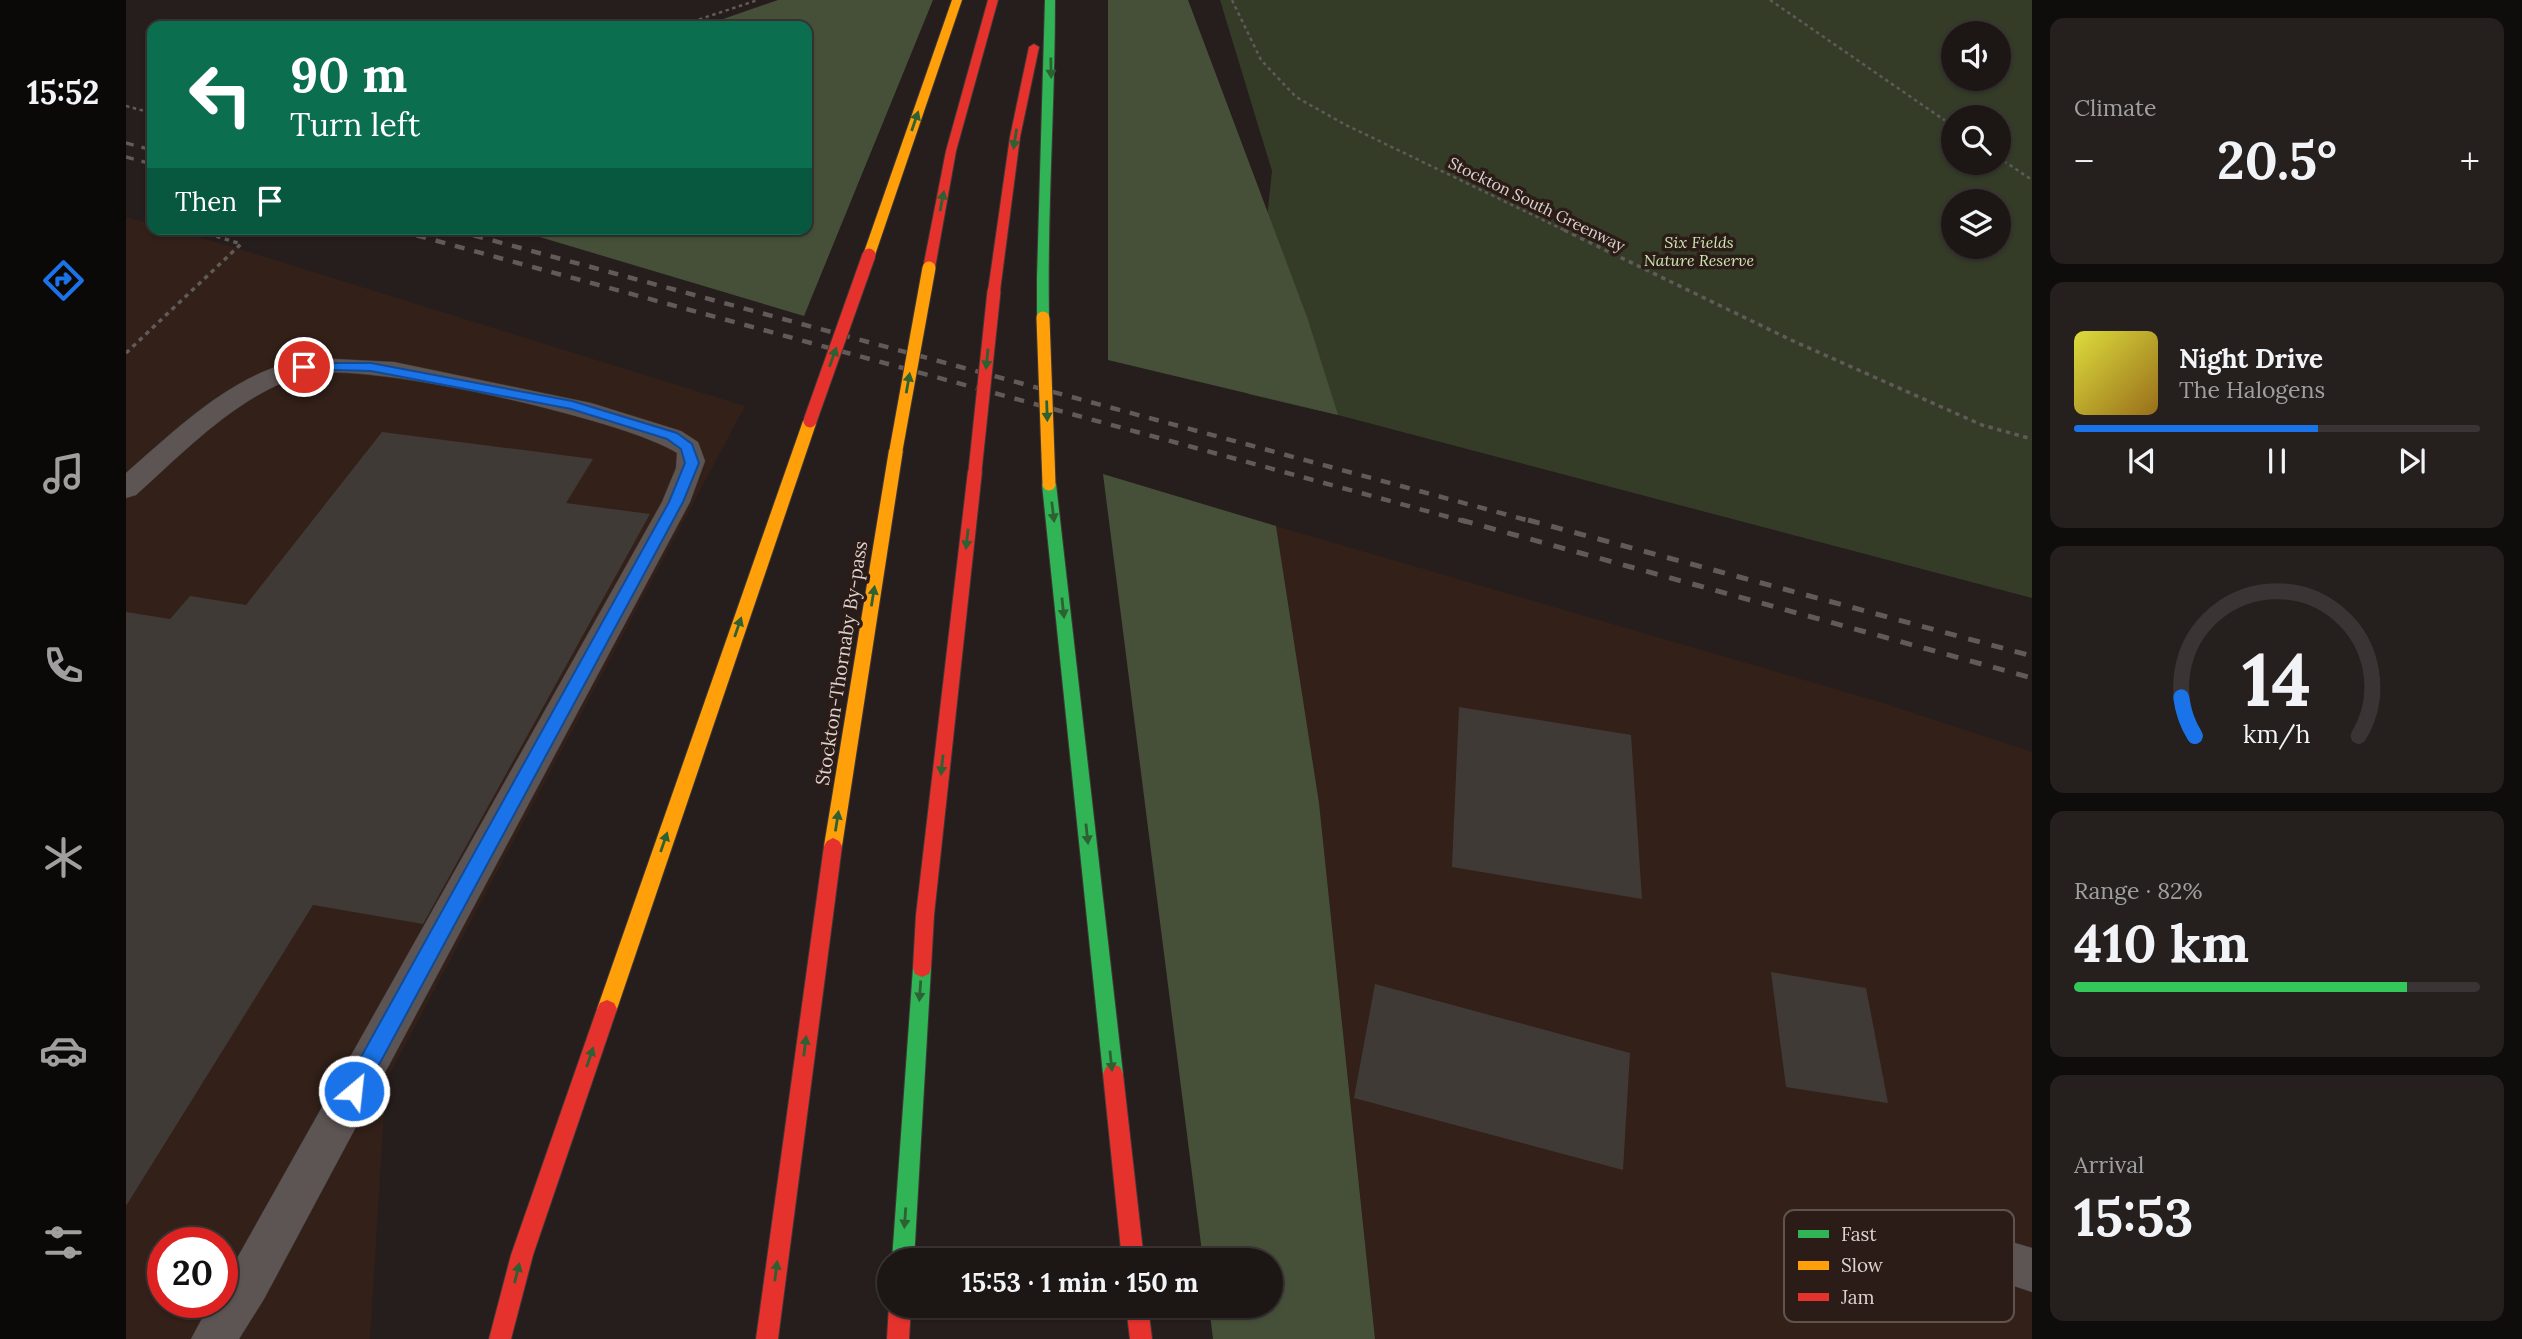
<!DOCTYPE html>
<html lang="en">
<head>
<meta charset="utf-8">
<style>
  :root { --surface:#1c1615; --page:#251f1e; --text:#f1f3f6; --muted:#a09fa0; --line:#3a3534; --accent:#1a73e8 }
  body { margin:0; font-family:Lora,serif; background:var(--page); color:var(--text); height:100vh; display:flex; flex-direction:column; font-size:26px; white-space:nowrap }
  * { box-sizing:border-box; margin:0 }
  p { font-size:23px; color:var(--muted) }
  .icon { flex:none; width:38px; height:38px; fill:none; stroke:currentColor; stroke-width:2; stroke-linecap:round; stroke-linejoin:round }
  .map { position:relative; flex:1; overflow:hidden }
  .details { display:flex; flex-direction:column; gap:18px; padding:18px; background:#0f0c0c; width:490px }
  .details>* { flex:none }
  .hud { position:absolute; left:21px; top:21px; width:665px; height:214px; border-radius:14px; box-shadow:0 2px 5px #0004,0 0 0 2px var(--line); background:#0b6e4f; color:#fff; overflow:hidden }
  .buttons { position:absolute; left:1815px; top:21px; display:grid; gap:14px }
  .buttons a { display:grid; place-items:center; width:70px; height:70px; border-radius:50%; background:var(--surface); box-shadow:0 2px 5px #0004,0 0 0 2px var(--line); font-size:35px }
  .speed { position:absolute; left:21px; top:1227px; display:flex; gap:14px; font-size:35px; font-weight:700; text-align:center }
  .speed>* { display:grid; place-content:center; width:91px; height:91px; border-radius:50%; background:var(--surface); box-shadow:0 2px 5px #0004,0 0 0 2px var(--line); line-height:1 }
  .speed .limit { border:10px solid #d22; background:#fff; color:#111 }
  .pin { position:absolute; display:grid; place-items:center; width:60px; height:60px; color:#fff; margin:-30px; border:4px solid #fff; border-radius:50%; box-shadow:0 2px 7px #0007 }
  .me { position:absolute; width:77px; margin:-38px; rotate:28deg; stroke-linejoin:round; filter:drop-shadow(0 0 5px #0008) }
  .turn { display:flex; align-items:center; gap:24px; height:147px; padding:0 28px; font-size:32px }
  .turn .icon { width:91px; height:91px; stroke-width:2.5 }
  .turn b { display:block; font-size:49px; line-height:60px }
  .then { display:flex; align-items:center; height:66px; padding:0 28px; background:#0003; gap:14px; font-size:26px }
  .big { font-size:52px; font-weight:700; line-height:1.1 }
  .details .tile { flex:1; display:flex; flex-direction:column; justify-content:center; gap:10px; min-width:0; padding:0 24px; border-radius:14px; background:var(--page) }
  .details .dial { align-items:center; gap:0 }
  .dial svg { height:182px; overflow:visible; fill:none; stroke:var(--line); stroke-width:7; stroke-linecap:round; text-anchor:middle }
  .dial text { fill:var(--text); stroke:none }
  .song { display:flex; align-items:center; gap:21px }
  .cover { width:84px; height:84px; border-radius:10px; background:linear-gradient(135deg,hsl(60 70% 55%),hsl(40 70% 35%)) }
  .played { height:7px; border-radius:4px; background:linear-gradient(90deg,var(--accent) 60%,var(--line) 60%) }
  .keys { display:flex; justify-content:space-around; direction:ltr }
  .heat { display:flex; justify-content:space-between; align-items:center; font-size:38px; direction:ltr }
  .charge { height:10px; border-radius:5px; background:linear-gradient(90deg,#34c759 82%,var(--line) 0) }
  .trip { position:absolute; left:751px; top:1248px; width:406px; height:70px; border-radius:35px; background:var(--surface); box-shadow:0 2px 5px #0004,0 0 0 2px var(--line); font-weight:700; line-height:70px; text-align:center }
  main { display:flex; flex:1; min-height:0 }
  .tab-bar { display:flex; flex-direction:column; width:126px; justify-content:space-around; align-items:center; background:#0b0908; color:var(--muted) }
  .tab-bar .icon { width:49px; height:49px }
  .tab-bar .selected { color:var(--accent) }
  .tab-bar b { font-size:32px; color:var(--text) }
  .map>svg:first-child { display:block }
  .built { fill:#322019; fill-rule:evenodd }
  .green { fill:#343c28; fill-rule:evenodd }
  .forest { fill:#465039 }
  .building { fill:#403a37 }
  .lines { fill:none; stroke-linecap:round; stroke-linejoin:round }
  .lane-casing { stroke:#403837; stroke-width:1 }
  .fast-casing { stroke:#403837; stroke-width:2 }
  .slow-casing { stroke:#403837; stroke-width:2 }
  .jam-casing { stroke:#403837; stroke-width:2 }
  .path-far1 { stroke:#605a58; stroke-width:2.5; stroke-dasharray:3.5 3.5; stroke-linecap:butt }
  .path { stroke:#605a58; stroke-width:3.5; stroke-dasharray:4.5 4.5; stroke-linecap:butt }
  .lane { fill:#5c5553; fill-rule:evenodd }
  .fast { fill:#30b455; fill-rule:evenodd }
  .slow { fill:#ff9f0a; fill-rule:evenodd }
  .jam { fill:#e5322d; fill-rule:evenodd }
  .rail-far2 { stroke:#625a58; stroke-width:3.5; stroke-dasharray:8 8; stroke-linecap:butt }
  .rail-far1 { stroke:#625a58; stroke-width:4.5; stroke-dasharray:10 10; stroke-linecap:butt }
  .rail { stroke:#625a58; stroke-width:5; stroke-dasharray:12 12; stroke-linecap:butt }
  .slow-bridge-casing { stroke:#403837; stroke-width:15; stroke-linecap:butt }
  .jam-bridge-casing { stroke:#403837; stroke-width:15; stroke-linecap:butt }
  .slow-bridge { stroke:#ff9f0a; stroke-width:13 }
  .jam-bridge { stroke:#e5322d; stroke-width:13 }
  .oneway { fill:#2d6033 }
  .route { fill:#1a73e8; stroke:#114b97; stroke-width:2 }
  .labels { text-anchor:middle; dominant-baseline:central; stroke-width:7; stroke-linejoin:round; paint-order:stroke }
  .far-street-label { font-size:16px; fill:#dcd2ce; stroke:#2b1c17 }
  .far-park-label { font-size:16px; font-style:italic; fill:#cce6b1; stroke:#2b1c17 }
  .street-label { font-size:19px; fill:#dcd2ce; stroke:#2b1c17 }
  .key { fill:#2b1c17; stroke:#60534e; stroke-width:2 }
  .key-label { font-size:19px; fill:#dcd2ce }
</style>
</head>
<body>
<main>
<nav class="tab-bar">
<b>15:52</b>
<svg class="icon selected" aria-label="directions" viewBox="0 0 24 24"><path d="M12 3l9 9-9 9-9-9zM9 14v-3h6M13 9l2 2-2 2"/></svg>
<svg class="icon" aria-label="music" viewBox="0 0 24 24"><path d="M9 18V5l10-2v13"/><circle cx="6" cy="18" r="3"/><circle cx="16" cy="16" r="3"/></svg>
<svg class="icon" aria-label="phone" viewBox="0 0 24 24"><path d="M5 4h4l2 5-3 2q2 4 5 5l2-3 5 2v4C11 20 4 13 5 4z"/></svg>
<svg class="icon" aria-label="climate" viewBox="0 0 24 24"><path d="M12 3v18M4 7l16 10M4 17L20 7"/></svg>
<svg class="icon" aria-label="car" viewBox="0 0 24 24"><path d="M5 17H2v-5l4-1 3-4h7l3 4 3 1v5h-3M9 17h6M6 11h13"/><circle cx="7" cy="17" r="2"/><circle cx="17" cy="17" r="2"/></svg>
<svg class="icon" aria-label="filters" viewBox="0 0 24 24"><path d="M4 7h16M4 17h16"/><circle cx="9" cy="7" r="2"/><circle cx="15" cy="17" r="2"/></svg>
</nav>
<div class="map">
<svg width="1906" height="1339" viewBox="0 0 1906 1339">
  <rect width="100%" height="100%" fill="#261e1c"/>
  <path class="built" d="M0 217 26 224V229H45L107 247 619 406 260 1081 244 1339H0ZM37 1242H96V1302H37Z
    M1150 526 1754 702 1906 752V1339H1249L1193 803Z"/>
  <path class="green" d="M1094 0H1906V598L1212 415 1122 394 1146 171ZM1827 33H1872V79H1827ZM1827 117H1872V163H1827ZM1827 201H1872V247H1827Z"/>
  <path class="forest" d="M652 0H807L678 316 387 229H681V26H577Z
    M982 0H1062L1181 317 1212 415 982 360Z
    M977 474 1150 526 1193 803 1249 1339H1087L1083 1306H1144V1260H1077Z"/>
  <path class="building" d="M256 432 467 459 440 503 524 514 297 924 187 905 0 1206V612L44 619 64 596 120 605Z
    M1333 707 1505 735 1516 899 1326 867Z
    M1645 972 1740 988 1762 1103 1660 1087Z
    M1249 984 1504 1053 1497 1170 1228 1098Z"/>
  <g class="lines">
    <defs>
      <path id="lane" d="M189 358 268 362 465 403 555 431 572 442 579 461 564 502 138 1299 113 1339H65L85 1302H96V1285L536 502 550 468 551 453C501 420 234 359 178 375 113 394 59 451 10 495L0 498V473C54 426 115 365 189 358Z
        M1855 1233 1906 1248V1292L1840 1270 1833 1255 1840 1240Z"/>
      <path id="fast" d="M919 0H929C929 106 921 212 923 318L917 322 911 318V278Z
        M923 479 930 484 997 1074 994 1081 987 1084 980 1081 977 1074 916 484Z
        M796 959 803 962 805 968 788 1260H766L787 968 789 962Z"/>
      <path id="slow" d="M826 0H836L749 255 747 257H739L737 255Z
        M684 417 691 421 491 1009 488 1015 481 1018 474 1015 471 1009 677 421Z
        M770 445 777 450 716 846 713 851 707 854 701 851 698 846 763 450Z"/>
      <path id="jam" d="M862 0H872L830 151 809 268 803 272 797 268 820 151Z
        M908 44 913 47 894 137 874 291 868 295 862 291 884 137 903 47Z
        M849 466 856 471 808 915 805 968 803 974 796 977 789 974 787 968 790 915 842 471Z
        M707 838 713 841 716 846 652 1339H630L698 846 701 841Z
        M481 1000 488 1003 491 1009 407 1255 385 1339H363L385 1255 471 1009 474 1003Z
        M987 1064 994 1067 997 1074 1018 1260H996L977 1074 980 1067Z
        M763 1306H785L783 1339H761Z
        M1000 1306H1022L1026 1339H1004Z"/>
    </defs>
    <use href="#lane" class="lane-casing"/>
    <use href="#fast" class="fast-casing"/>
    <use href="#slow" class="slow-casing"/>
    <use href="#jam" class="jam-casing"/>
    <path class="path-far1" d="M1106 0 1135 60 1170 97 1218 124 1442 232
      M1644 0 1827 126
      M553 26 632 0
      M0 106 26 113
      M1872 157 1906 180
      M67 229 77 232"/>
    <path class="path" d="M1438 230 1665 340 1856 425 1906 439
      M0 353 115 244 71 230"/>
    <use href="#lane" class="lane"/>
    <use href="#fast" class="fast"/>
    <use href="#slow" class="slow"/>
    <use href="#jam" class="jam"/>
    <path class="rail-far2" d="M0 143 26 150
      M0 157 26 164
      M266 229 277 232
      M323 229 334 232"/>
    <path class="rail-far1" d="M271 230 1341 522
      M328 230 1408 522"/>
    <path class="rail" d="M1335 520 1906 678
      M1402 520 1906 656"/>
    <defs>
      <path id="slow-bridge" d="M917 318 923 484
        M770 450 803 268"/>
      <path id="jam-bridge" d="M684 421 743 255
        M849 471 868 291"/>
    </defs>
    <use href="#slow-bridge" class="slow-bridge-casing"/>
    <use href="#jam-bridge" class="jam-bridge-casing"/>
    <use href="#slow-bridge" class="slow-bridge"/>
    <use href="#jam-bridge" class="jam-bridge"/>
  </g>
  <defs><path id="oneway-solid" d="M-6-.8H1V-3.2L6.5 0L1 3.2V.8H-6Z" transform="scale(1.75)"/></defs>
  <g class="oneway">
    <use href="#oneway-solid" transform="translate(925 68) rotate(89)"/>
    <use href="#oneway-solid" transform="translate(789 121) rotate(-71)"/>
    <use href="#oneway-solid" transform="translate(889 139) rotate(99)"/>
    <use href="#oneway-solid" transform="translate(816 201) rotate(-79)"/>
    <use href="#oneway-solid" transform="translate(707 357) rotate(-70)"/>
    <use href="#oneway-solid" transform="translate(861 359) rotate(96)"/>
    <use href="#oneway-solid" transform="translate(782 383) rotate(-80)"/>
    <use href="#oneway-solid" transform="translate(921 411) rotate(88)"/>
    <use href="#oneway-solid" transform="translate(927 512) rotate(83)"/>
    <use href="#oneway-solid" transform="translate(841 539) rotate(96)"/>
    <use href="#oneway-solid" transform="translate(747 596) rotate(-81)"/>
    <use href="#oneway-solid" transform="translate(937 608) rotate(84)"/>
    <use href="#oneway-solid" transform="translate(612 627) rotate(-71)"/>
    <use href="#oneway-solid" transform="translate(816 765) rotate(96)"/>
    <use href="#oneway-solid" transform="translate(711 821) rotate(-81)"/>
    <use href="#oneway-solid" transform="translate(961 834) rotate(84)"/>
    <use href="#oneway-solid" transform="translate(538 842) rotate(-71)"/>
    <use href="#oneway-solid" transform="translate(794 991) rotate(94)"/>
    <use href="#oneway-solid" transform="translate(679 1046) rotate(-83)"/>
    <use href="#oneway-solid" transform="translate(464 1057) rotate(-71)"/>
    <use href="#oneway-solid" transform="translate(985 1061) rotate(84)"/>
    <use href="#oneway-solid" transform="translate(779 1218) rotate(94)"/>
    <use href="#oneway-solid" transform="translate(650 1271) rotate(-83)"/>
    <use href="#oneway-solid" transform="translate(391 1273) rotate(-76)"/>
  </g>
  <path class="route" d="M178 363H245L446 401 551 433 566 444 573 463 557 502 235 1098 228 1101 220 1098 217 1091 220 1084 543 502 559 463 555 449 541 439 445 409 245 371 173 369 171 367Z"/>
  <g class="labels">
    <g class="far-street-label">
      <text transform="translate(1411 204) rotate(26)">Stockton South Greenway</text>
    </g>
    <g class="far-park-label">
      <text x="1573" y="242">Six Fields<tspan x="1573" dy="18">Nature Reserve</tspan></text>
    </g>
    <g class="street-label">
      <text transform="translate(715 663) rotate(-81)">Stockton-Thornaby By-pass</text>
    </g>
  </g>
  <rect x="1658" y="1210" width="230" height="112" rx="10" class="key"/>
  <rect x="1672" y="1230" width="31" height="8" fill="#30b455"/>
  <rect x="1672" y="1261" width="31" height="9" fill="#ff9f0a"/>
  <rect x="1672" y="1293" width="31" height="8" fill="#e5322d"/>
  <g class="key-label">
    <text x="1715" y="1241">Fast</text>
    <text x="1715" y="1272">Slow</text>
    <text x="1715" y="1304">Jam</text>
  </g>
</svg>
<div class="buttons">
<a><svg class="icon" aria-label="sound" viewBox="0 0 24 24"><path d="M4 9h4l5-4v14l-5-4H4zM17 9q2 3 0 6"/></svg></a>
<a><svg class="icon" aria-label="search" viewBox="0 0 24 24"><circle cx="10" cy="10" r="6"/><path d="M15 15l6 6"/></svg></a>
<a><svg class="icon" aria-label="layers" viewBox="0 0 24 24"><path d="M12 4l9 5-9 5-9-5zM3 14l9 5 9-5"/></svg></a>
</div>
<div class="speed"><div class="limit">20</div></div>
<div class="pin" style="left:178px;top:367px;background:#d93025"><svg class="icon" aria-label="arrive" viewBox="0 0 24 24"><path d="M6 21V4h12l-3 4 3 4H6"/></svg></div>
<svg class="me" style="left:228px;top:1091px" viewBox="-20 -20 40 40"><circle r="17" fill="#1a73e8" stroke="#fff" stroke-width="3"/><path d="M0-11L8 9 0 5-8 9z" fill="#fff"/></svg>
<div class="trip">15:53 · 1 min · 150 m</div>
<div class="hud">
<div class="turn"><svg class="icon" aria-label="left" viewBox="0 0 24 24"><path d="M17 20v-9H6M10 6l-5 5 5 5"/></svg><div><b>90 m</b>Turn left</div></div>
<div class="then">Then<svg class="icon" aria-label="arrive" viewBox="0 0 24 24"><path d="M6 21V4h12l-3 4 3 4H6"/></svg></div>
</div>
</div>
<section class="details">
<div class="tile"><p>Climate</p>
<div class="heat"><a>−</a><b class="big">20.5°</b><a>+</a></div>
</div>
<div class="tile">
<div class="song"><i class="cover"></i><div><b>Night Drive</b><p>The Halogens</p></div></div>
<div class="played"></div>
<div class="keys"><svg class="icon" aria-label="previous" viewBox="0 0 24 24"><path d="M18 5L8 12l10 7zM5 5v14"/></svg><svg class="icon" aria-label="pause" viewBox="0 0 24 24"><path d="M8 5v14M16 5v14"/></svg><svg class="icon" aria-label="next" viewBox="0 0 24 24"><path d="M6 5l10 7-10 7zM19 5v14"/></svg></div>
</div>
<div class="tile dial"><svg viewBox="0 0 100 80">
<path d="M14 69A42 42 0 1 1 86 69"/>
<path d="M14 69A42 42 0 0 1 8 52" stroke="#1a73e8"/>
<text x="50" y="56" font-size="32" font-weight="700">14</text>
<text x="50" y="72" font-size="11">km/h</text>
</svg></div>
<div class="tile"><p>Range · 82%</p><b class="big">410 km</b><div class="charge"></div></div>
<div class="tile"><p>Arrival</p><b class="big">15:53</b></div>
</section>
</main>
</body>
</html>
